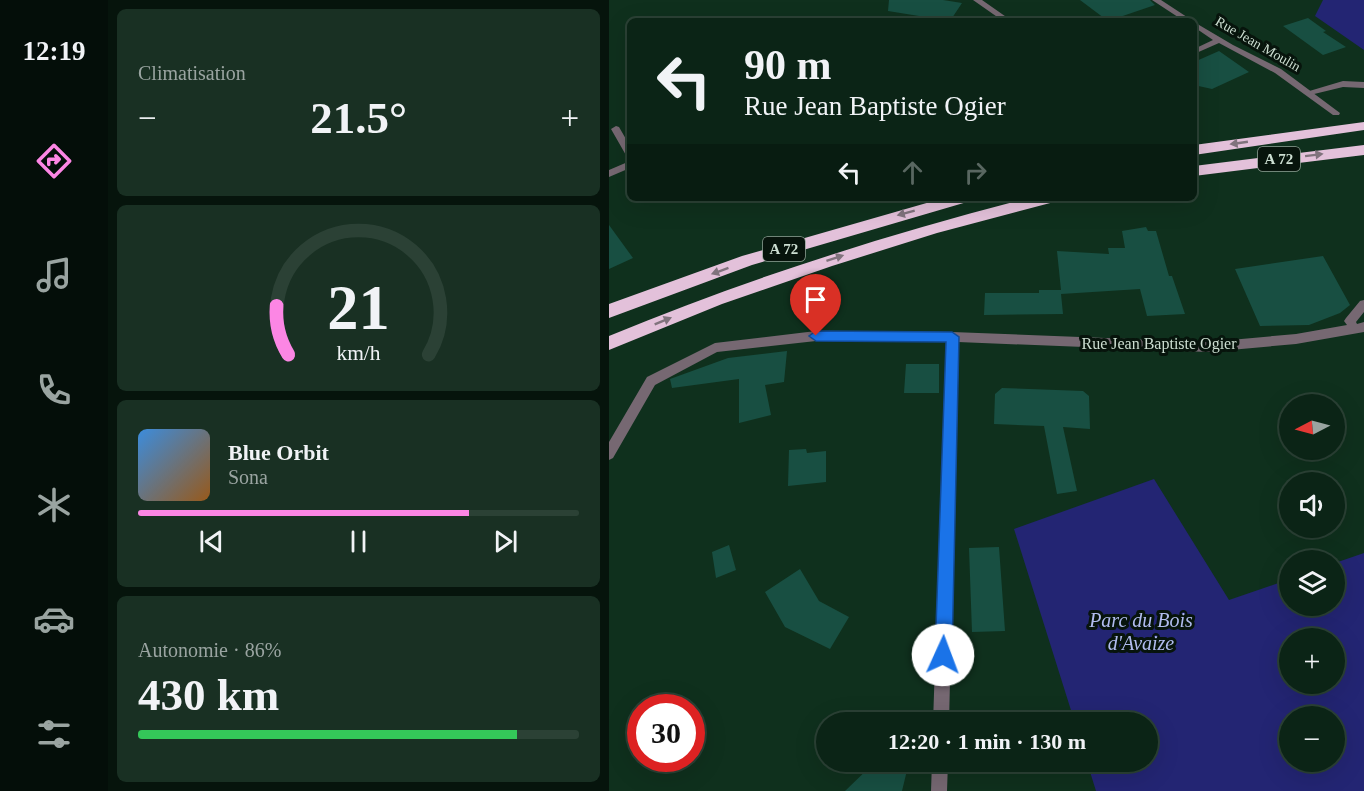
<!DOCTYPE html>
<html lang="fr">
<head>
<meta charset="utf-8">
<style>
  :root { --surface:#0b2416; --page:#193023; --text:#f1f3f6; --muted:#9aa4a1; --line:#2b4135; --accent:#fc86e4 }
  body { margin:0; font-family:Georgia,serif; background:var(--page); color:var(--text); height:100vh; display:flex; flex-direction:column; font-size:22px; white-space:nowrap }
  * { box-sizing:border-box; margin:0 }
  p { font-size:20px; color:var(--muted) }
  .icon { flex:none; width:33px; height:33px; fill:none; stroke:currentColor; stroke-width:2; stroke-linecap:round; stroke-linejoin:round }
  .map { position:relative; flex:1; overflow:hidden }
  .sheet { display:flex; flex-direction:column; gap:9px; padding:9px; background:#06140c; width:501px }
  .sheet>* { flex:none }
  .top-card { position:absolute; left:18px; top:18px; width:570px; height:183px; border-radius:9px; box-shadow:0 6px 24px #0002,0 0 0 2px var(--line); background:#0b2416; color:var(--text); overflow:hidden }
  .needle { width:39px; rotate:264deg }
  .fabs { position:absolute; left:670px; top:394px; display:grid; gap:12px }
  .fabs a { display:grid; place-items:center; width:66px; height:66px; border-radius:50%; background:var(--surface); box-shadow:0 6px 24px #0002,0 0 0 2px var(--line); font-size:30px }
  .speed { position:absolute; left:18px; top:694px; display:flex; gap:12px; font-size:30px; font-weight:700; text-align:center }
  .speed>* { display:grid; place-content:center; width:78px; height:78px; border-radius:50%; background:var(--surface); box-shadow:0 6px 24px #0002,0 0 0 2px var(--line); line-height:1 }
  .speed .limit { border:9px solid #d22; background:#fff; color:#111 }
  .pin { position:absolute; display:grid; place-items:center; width:51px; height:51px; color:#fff; margin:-62px -26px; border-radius:50% 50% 50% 0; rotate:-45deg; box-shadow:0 0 6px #0007 }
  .pin .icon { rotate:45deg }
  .me { position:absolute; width:66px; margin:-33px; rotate:2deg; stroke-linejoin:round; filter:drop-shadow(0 0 4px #0008) }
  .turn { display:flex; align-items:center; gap:21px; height:126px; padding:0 18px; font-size:27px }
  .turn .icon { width:78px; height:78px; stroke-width:2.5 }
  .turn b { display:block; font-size:42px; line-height:51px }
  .lanes { display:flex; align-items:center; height:57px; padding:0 18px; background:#0003; justify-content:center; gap:30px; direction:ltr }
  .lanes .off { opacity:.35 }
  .big { font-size:45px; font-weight:700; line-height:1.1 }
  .sheet .card { flex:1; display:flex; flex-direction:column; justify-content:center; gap:9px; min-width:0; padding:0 21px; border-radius:9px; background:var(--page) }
  .sheet .dial { align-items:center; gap:0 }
  .dial svg { height:156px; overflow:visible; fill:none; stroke:var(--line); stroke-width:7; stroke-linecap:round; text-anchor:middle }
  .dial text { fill:var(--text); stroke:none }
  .song { display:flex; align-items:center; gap:18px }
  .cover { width:72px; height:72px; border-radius:9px; background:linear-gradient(135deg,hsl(210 70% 55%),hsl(30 70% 35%)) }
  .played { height:6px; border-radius:3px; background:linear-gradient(90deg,var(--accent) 75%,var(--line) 75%) }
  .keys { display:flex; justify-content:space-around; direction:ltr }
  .heat { display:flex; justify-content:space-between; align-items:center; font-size:33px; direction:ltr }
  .charge { height:9px; border-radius:4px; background:linear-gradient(90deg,#34c759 86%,var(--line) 0) }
  .trip { position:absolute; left:207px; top:712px; width:342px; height:60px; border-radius:30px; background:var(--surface); box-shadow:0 6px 24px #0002,0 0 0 2px var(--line); font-weight:700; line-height:60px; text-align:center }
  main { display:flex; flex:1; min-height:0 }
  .tabs { display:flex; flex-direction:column; width:108px; justify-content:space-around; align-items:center; background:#040e09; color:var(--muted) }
  .tabs .icon { width:42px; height:42px }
  .tabs .on { color:var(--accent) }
  .tabs b { font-size:27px; color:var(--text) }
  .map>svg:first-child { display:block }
  .green { fill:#232573; fill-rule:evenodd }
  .building { fill:#184f42 }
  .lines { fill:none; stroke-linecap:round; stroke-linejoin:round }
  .lane { fill:#766872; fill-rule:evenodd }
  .street { fill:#766872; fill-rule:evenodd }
  .highway { fill:#e3c1da; fill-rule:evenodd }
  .oneway { fill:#80737d }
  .route { fill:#1a73e8; stroke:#114b97; stroke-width:1.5 }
  .labels { text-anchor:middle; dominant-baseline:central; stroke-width:6; stroke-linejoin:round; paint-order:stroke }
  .far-street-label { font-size:14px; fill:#ccded1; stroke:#07140c }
  .shield { fill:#07140c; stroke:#91a196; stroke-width:1.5 }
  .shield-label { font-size:15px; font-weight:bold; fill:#ccded1 }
  .street-label { font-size:16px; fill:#ccded1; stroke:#07140c }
  .near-park-label { font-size:20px; font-style:italic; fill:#b1bcef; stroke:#07140c }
</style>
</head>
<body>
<main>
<nav class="tabs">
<b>12:19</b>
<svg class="icon on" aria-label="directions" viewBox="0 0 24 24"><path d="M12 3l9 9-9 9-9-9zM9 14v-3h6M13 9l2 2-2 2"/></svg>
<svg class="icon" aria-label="music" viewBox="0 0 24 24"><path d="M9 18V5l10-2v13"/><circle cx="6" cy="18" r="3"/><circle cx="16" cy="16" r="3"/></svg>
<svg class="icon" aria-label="phone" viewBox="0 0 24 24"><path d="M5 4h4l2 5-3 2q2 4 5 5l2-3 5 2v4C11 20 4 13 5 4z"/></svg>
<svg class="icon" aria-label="climate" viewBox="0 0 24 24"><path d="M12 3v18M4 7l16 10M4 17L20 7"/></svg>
<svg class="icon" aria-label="car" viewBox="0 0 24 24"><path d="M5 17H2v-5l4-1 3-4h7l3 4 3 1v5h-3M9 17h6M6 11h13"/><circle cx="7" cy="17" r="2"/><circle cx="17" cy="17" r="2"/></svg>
<svg class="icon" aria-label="filters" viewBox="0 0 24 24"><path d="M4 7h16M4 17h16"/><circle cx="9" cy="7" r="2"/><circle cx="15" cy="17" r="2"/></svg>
</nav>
<section class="sheet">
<div class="card"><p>Climatisation</p>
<div class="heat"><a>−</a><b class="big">21.5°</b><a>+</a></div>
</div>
<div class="card dial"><svg viewBox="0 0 100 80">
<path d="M14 69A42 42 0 1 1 86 69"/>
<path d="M14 69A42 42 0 0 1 8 44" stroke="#fc86e4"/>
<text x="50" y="56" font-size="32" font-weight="700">21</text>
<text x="50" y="72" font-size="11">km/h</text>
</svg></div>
<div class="card">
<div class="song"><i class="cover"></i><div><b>Blue Orbit</b><p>Sona</p></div></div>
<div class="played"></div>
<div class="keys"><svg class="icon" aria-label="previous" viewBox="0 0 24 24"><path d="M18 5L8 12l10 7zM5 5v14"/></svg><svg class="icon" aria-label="pause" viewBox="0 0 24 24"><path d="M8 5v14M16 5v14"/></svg><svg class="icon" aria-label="next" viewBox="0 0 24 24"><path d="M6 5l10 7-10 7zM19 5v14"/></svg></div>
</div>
<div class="card"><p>Autonomie · 86%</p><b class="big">430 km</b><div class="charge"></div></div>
</section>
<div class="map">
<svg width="755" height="791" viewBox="0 0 755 791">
  <rect width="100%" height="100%" fill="#0f301d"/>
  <path class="green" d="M714 0H755V50L706 16Z
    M545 479 620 600 681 579V606H726V563L755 553V791H487L478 762H538V723H466L405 529ZM681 639H726V684H681ZM681 717H726V762H681Z"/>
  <path class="building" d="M280 0H334L353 3 341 21 279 11Z
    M471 0H541L546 5 499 21Z
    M699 18 717 31 714 32 737 47 714 55 674 26Z
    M610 51 640 72 603 89 585 85V62Z
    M0 225 24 258 0 269Z
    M537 227 539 231H547L560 276H563L576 314 538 316 531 289 452 294 454 314 375 315 376 293H430V290H452L448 251 500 254 499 248H516L513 231Z
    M714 256 741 305 731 313 700 325 651 326 626 269Z
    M178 351 175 382 156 385 162 415 130 423V379L63 388 61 379 119 358Z
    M297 364H330V393H295Z
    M393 388 474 391 480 396 481 429 454 427 468 491 448 494 435 426 385 424 386 394Z
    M197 449 198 453 217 451V482L179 486 180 450Z
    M120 545 127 570 107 578 103 552Z
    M390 547 396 631 363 632 360 548Z
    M191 569 210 601 240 617 221 649 176 627 156 592Z
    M266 762H300L293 791H236Z"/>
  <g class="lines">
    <path class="lane" d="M734 81 755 82V88L734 87 701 95 697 92Z"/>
    <path class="street" d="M364 0H373L403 21H394Z
      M543 0H552L584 21H575Z
      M585 22 624 45 672 69 731 113 730 115H724L666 73 610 43 585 54V49L604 40 585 27Z
      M7 126 10 127 21 146V158L18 157 2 129Z
      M21 161V168L0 177V170Z
      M755 300V312L747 322 748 324 755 322V332L687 344 599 352 349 342 340 723H324L337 342 207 341 108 352 46 385 4 458 0 460V442L38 377 106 343 207 331 343 332 599 342 687 334 738 325 735 321 737 318 751 301Z
      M323 762H339L338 791H322Z"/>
    <path class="highway" d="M755 122V130L585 155V145Z
      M755 145V155L585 176V166Z
      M335 198H360L358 202 143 265 0 318V304L133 256Z
      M420 198H447L445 202 328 233 223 266 113 304 0 350V336C137 279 277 235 420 198Z"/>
  </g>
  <defs><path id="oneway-solid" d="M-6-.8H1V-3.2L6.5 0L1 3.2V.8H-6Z" transform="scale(1.5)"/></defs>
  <g class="oneway">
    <use href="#oneway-solid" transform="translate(630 143) rotate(172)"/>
    <use href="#oneway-solid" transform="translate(705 155) rotate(-7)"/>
    <use href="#oneway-solid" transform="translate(297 213) rotate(165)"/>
    <use href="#oneway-solid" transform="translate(226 258) rotate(-18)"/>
    <use href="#oneway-solid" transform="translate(111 271) rotate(160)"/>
    <use href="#oneway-solid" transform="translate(54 321) rotate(-22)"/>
  </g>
  <path class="route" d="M207 331 343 332 350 337 343 655 340 661 334 663 328 661 326 655 337 342 207 341 200 336Z"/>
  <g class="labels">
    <g class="far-street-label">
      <text transform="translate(649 44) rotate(30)">Rue Jean Moulin</text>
    </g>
    <g class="shield">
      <rect x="649" y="147" width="42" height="24" rx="4.5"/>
      <rect x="154" y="237" width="42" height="24" rx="4.5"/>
    </g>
    <g class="shield-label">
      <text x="670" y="159">A 72</text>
      <text x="175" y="249">A 72</text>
    </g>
    <g class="street-label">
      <text x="550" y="343">Rue Jean Baptiste Ogier</text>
    </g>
    <g class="near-park-label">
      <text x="532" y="620">Parc du Bois<tspan x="532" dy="23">d'Avaize</tspan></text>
    </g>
  </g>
</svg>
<div class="fabs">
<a><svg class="needle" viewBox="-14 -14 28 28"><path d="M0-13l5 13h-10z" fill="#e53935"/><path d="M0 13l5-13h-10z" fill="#9aa4a1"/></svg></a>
<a><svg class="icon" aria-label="sound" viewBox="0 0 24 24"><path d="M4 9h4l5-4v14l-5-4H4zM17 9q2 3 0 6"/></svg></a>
<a><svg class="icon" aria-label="layers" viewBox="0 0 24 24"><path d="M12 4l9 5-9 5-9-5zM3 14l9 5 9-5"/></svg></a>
<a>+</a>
<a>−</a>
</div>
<div class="speed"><div class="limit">30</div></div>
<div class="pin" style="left:207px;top:336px;background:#d93025"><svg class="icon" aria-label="arrive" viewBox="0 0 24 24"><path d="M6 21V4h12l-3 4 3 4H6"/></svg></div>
<svg class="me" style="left:334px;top:655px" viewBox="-20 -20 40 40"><circle r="19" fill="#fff"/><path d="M0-13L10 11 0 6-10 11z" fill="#1a73e8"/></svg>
<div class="trip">12:20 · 1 min · 130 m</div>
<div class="top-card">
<div class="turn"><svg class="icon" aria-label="left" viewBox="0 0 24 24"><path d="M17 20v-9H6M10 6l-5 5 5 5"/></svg><div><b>90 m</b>Rue Jean Baptiste Ogier</div></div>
<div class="lanes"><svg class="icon" aria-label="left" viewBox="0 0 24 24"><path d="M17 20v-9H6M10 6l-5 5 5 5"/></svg><svg class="icon off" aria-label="ahead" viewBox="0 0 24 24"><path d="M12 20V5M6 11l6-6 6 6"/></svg><svg class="icon off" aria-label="right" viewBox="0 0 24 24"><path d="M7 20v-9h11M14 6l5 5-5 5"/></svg></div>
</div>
</div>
</main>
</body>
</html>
